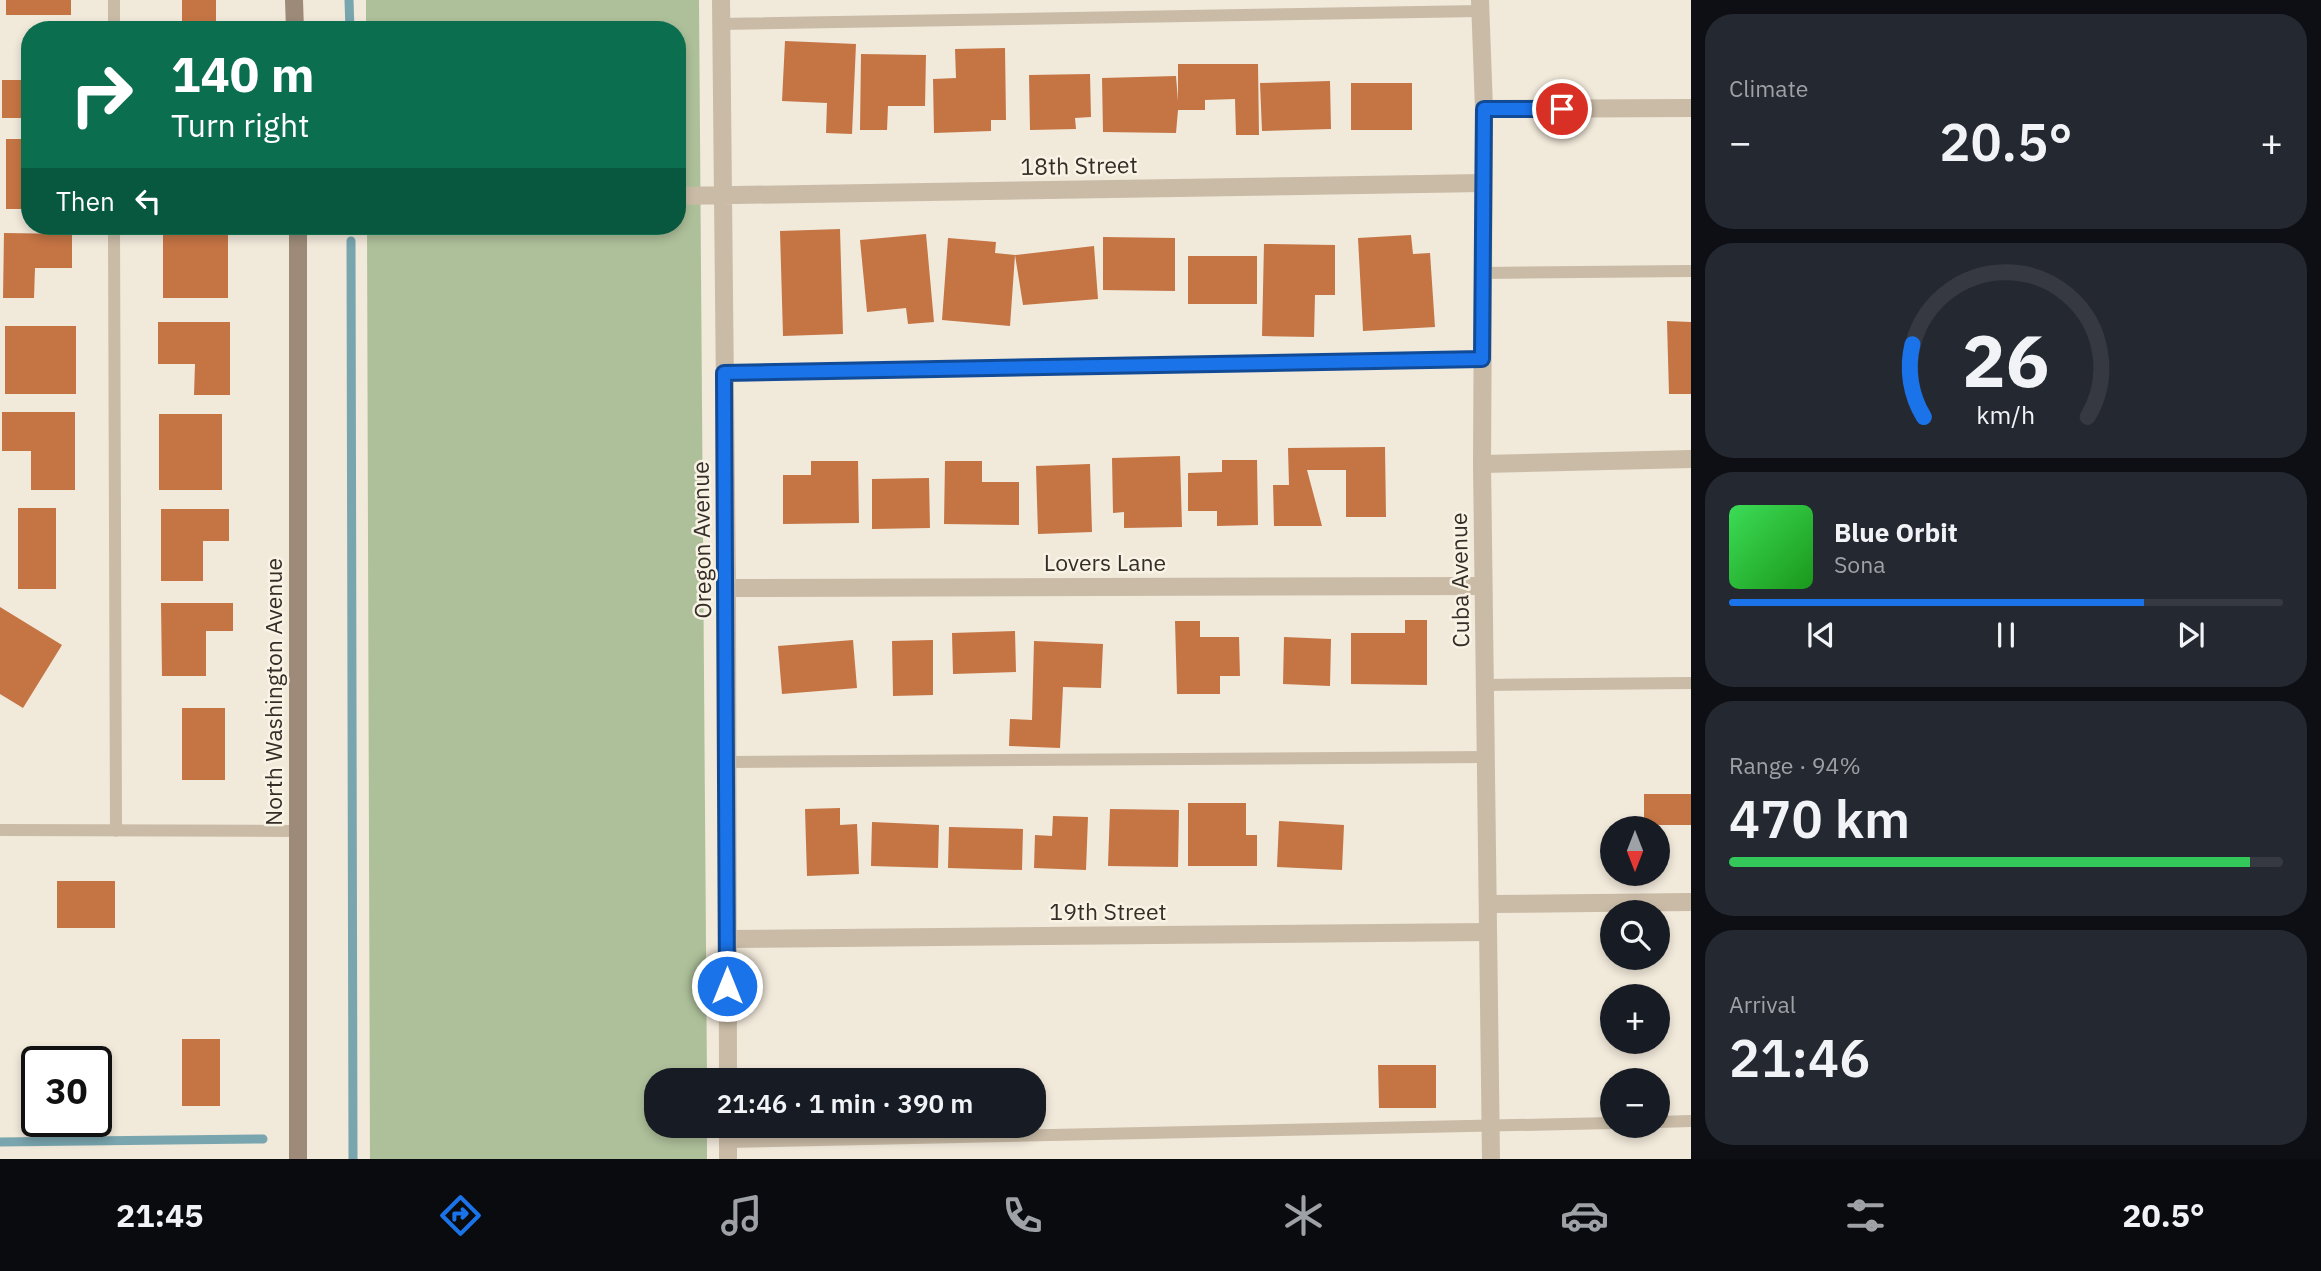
<!DOCTYPE html>
<html lang="en">
<head>
<meta charset="utf-8">
<style>
  :root { --surface:#171b24; --page:#242831; --text:#f1f3f6; --muted:#9ea1a6; --line:#363941; --accent:#1a73e8 }
  body { margin:0; font-family:"IBM Plex Sans",sans-serif; background:var(--page); color:var(--text); height:100vh; display:flex; flex-direction:column; font-size:26px; white-space:nowrap }
  * { box-sizing:border-box; margin:0 }
  p { font-size:23px; color:var(--muted) }
  .icon { flex:none; width:38px; height:38px; fill:none; stroke:currentColor; stroke-width:2; stroke-linecap:round; stroke-linejoin:round }
  .map { position:relative; flex:1; overflow:hidden }
  .sheet { display:flex; flex-direction:column; gap:14px; padding:14px; background:#0d0f14; width:630px }
  .sheet>* { flex:none }
  .hud { position:absolute; left:21px; top:21px; width:665px; height:214px; border-radius:28px; box-shadow:0 4px 10px #0003; background:#0b6e4f; color:#fff; overflow:hidden }
  .needle { width:46px; rotate:180deg }
  .controls { position:absolute; left:1600px; top:816px; display:grid; gap:14px }
  .controls a { display:grid; place-items:center; width:70px; height:70px; border-radius:50%; background:var(--surface); box-shadow:0 4px 10px #0003; font-size:35px }
  .speed { position:absolute; left:21px; top:1046px; display:flex; gap:14px; font-size:35px; font-weight:700; text-align:center }
  .speed>* { display:grid; place-content:center; width:91px; height:91px; border-radius:50%; background:var(--surface); box-shadow:0 4px 10px #0003; line-height:1 }
  .speed .limit { border:4px solid #111; border-radius:10px; background:#fff; color:#111 }
  .pin { position:absolute; display:grid; place-items:center; width:60px; height:60px; color:#fff; margin:-30px; border:4px solid #fff; border-radius:50%; box-shadow:0 2px 7px #0007 }
  .me { position:absolute; width:77px; margin:-38px; rotate:0deg; stroke-linejoin:round; filter:drop-shadow(0 0 5px #0008) }
  .turn { display:flex; align-items:center; gap:24px; height:147px; padding:0 35px; font-size:32px }
  .turn .icon { width:91px; height:91px; stroke-width:2.5 }
  .turn b { display:block; font-size:49px; line-height:60px }
  .then { display:flex; align-items:center; height:66px; padding:0 35px; background:#0003; gap:14px; font-size:26px }
  .big { font-size:52px; font-weight:600; line-height:1.1 }
  .sheet .widget { flex:1; display:flex; flex-direction:column; justify-content:center; gap:10px; min-width:0; padding:0 24px; border-radius:28px; background:var(--page) }
  .sheet .dial { align-items:center; gap:0 }
  .dial svg { height:182px; overflow:visible; fill:none; stroke:var(--line); stroke-width:7; stroke-linecap:round; text-anchor:middle }
  .dial text { fill:var(--text); stroke:none }
  .song { display:flex; align-items:center; gap:21px }
  .cover { width:84px; height:84px; border-radius:10px; background:linear-gradient(135deg,hsl(130 70% 55%),hsl(120 70% 35%)) }
  .played { height:7px; border-radius:4px; background:linear-gradient(90deg,var(--accent) 75%,var(--line) 75%) }
  .keys { display:flex; justify-content:space-around; direction:ltr }
  .heat { display:flex; justify-content:space-between; align-items:center; font-size:38px; direction:ltr }
  .charge { height:10px; border-radius:5px; background:linear-gradient(90deg,#34c759 94%,var(--line) 0) }
  .trip { position:absolute; left:644px; top:1068px; width:402px; height:70px; border-radius:28px; background:var(--surface); box-shadow:0 4px 10px #0003; font-weight:600; line-height:70px; text-align:center }
  .dock { display:flex; height:112px; justify-content:space-around; align-items:center; background:#090b0e; color:var(--muted) }
  .dock .icon { width:49px; height:49px }
  .dock .selected { color:var(--accent) }
  .dock b { font-size:32px; color:var(--text) }
  main { display:flex; flex:1; min-height:0 }
  .map>svg:first-child { display:block }
  .green { fill:#aec09a }
  .lines { fill:none; stroke-linecap:round; stroke-linejoin:round }
  .stream { stroke:#79a5ae; stroke-width:9 }
  .building { fill:#c57444 }
  .service { stroke:#c9bba6; stroke-width:12 }
  .minor { stroke:#c9bba6; stroke-width:18 }
  .tertiary { stroke:#c9bba6; stroke-width:18 }
  .secondary { stroke:#9d8a78; stroke-width:18 }
  .route-casing { stroke:#114b97; stroke-width:18 }
  .route { stroke:#1a73e8; stroke-width:12 }
  .labels { text-anchor:middle; dominant-baseline:central; stroke-width:5; stroke-linejoin:round; paint-order:stroke }
  .street-label { font-size:23px; fill:#352d27; stroke:#f9f3e6 }
</style>
</head>
<body>
<main>
<div class="map">
<svg width="1691" height="1159" viewBox="0 0 1691 1159">
  <rect width="100%" height="100%" fill="#f1e9da"/>
  <path class="green" d="M366 0H699L707 1080H656V1125H707V1159H370L367 226H677V30H366Z"/>
  <g class="lines">
    <path class="stream" d="M349 0 350 30
      M351 241 353 1159
      M0 1142 263 1139"/>
  </g>
  <path class="building" d="M6 0H71V15H6Z
    M182 0H216V23H182Z
    M27 37H30V118H2V80H27Z
    M785 41 856 44 852 134 826 133 827 103 782 101Z
    M1005 48 1006 120H991V131L934 133 933 79 956 78 955 49Z
    M861 54 926 55 925 106H888L887 130H860Z
    M1178 64H1258L1259 135H1236L1235 99 1205 100V110H1178L1176 133 1103 132 1102 78 1176 76 1178 101Z
    M1090 74 1091 117 1075 118 1076 129 1030 130 1029 75Z
    M1330 81 1331 129 1262 131 1260 83Z
    M1351 83H1412V130H1351Z
    M6 139H30V209H6Z
    M840 229 843 334 783 336 780 231Z
    M163 232H228V298H163Z
    M4 233 72 234V268H35L34 298H3Z
    M926 234 934 322 908 324 906 308 867 312 860 240Z
    M1411 235 1413 254 1430 253 1435 327 1363 331 1358 238Z
    M1103 237 1175 238V291L1103 290Z
    M948 238 996 242 995 253 1015 255 1010 326 942 320Z
    M1264 244 1335 245V295H1315L1314 337 1262 336Z
    M1094 246 1098 299 1023 305 1015 255Z
    M1188 256H1257V304H1188Z
    M1667 321 1691 322V394H1669Z
    M158 322H230V395H194L195 364H158Z
    M5 326H76V394H5Z
    M2 412H75V490H31V451H2Z
    M159 414H222V490H159Z
    M1385 447 1386 517H1346V470H1307L1322 526H1274L1273 485H1289L1288 448Z
    M1180 456 1182 527 1124 528V512L1113 513 1112 458Z
    M1222 460H1257L1258 525 1217 526V511H1188V473L1222 472Z
    M811 461H858L859 523 783 524V475H811Z
    M945 461H982V482H1019V525L944 524Z
    M1090 464 1092 532 1038 534 1036 466Z
    M929 478 930 528 872 529V479Z
    M18 508H56V589H18Z
    M161 509H229V541H203V581H161Z
    M161 603H233V631H206V676H162Z
    M0 607 62 645 23 708 0 694Z
    M1405 620H1427V685L1351 684V633H1405Z
    M1175 621H1200V637H1239L1240 676H1220V694H1177Z
    M1015 631 1016 672 953 674 952 633Z
    M1284 637 1331 639 1330 686 1283 684Z
    M853 640 857 688 782 694 778 646Z
    M933 640V695L893 696 892 641Z
    M1034 641 1103 644 1101 688 1063 687 1060 748 1009 746 1010 719 1032 720Z
    M182 708H225V780H182Z
    M1644 794H1691V825H1644Z
    M1188 803H1246V835H1257V866H1188Z
    M840 808V825L857 824 859 874 807 876 805 809Z
    M1110 809 1179 810 1178 867 1108 866Z
    M1053 816 1088 817 1086 870 1034 868 1035 835 1052 836Z
    M1279 821 1344 825 1342 870 1277 867Z
    M872 822 939 825 938 868 871 866Z
    M949 827 1023 829 1022 870 948 868Z
    M57 881H115V928H57Z
    M182 1039H220V1106H182Z
    M1378 1065H1436V1108H1379Z"/>
  <g class="lines">
    <path class="service" d="M114 0V30
      M721 24 1480 11
      M114 226 116 831
      M1483 273 1691 271
      M724 373 1482 360
      M1485 685 1691 683
      M727 762 1486 757
      M0 830 298 831
      M1657 1122 1691 1121
      M728 1142 1612 1123"/>
    <path class="minor" d="M721 0 727 588 728 1080
      M1484 109 1691 108
      M677 196 1483 183
      M1482 464 1691 459
      M727 588 1483 586
      M1488 904 1691 902
      M727 939 1488 932
      M728 1125V1159"/>
    <path class="tertiary" d="M1480 0 1484 109 1482 464 1491 1159"/>
    <path class="secondary" d="M294 0 295 30
      M298 226V1159"/>
  </g>
  <g class="lines">
    <defs>
      <path id="route" d="M727 986 724 373 1482 359 1484 109H1562"/>
    </defs>
    <use href="#route" class="route-casing"/>
    <use href="#route" class="route"/>
  </g>
  <g class="labels">
    <g class="street-label">
      <text transform="translate(1079 165) rotate(-1)">18th Street</text>
      <text transform="translate(701 540) rotate(-91)">Oregon Avenue</text>
      <text x="1105" y="562">Lovers Lane</text>
      <text transform="translate(1459 580) rotate(-91)">Cuba Avenue</text>
      <text transform="translate(273 692) rotate(-90)">North Washington Avenue</text>
      <text x="1108" y="911">19th Street</text>
    </g>
  </g>
</svg>
<div class="controls">
<a><svg class="needle" viewBox="-14 -14 28 28"><path d="M0-13l5 13h-10z" fill="#e53935"/><path d="M0 13l5-13h-10z" fill="#9ea1a6"/></svg></a>
<a><svg class="icon" aria-label="search" viewBox="0 0 24 24"><circle cx="10" cy="10" r="6"/><path d="M15 15l6 6"/></svg></a>
<a>+</a>
<a>−</a>
</div>
<div class="speed"><div class="limit">30</div></div>
<div class="pin" style="left:1562px;top:109px;background:#d93025"><svg class="icon" aria-label="arrive" viewBox="0 0 24 24"><path d="M6 21V4h12l-3 4 3 4H6"/></svg></div>
<svg class="me" style="left:727px;top:986px" viewBox="-20 -20 40 40"><circle r="17" fill="#1a73e8" stroke="#fff" stroke-width="3"/><path d="M0-11L8 9 0 5-8 9z" fill="#fff"/></svg>
<div class="trip">21:46 · 1 min · 390 m</div>
<div class="hud">
<div class="turn"><svg class="icon" aria-label="right" viewBox="0 0 24 24"><path d="M7 20v-9h11M14 6l5 5-5 5"/></svg><div><b>140 m</b>Turn right</div></div>
<div class="then">Then<svg class="icon" aria-label="left" viewBox="0 0 24 24"><path d="M17 20v-9H6M10 6l-5 5 5 5"/></svg></div>
</div>
</div>
<section class="sheet">
<div class="widget"><p>Climate</p>
<div class="heat"><a>−</a><b class="big">20.5°</b><a>+</a></div>
</div>
<div class="widget dial"><svg viewBox="0 0 100 80">
<path d="M14 69A42 42 0 1 1 86 69"/>
<path d="M14 69A42 42 0 0 1 9 37" stroke="#1a73e8"/>
<text x="50" y="56" font-size="32" font-weight="700">26</text>
<text x="50" y="72" font-size="11">km/h</text>
</svg></div>
<div class="widget">
<div class="song"><i class="cover"></i><div><b>Blue Orbit</b><p>Sona</p></div></div>
<div class="played"></div>
<div class="keys"><svg class="icon" aria-label="previous" viewBox="0 0 24 24"><path d="M18 5L8 12l10 7zM5 5v14"/></svg><svg class="icon" aria-label="pause" viewBox="0 0 24 24"><path d="M8 5v14M16 5v14"/></svg><svg class="icon" aria-label="next" viewBox="0 0 24 24"><path d="M6 5l10 7-10 7zM19 5v14"/></svg></div>
</div>
<div class="widget"><p>Range · 94%</p><b class="big">470 km</b><div class="charge"></div></div>
<div class="widget"><p>Arrival</p><b class="big">21:46</b></div>
</section>
</main>
<nav class="dock">
<b>21:45</b>
<svg class="icon selected" aria-label="directions" viewBox="0 0 24 24"><path d="M12 3l9 9-9 9-9-9zM9 14v-3h6M13 9l2 2-2 2"/></svg>
<svg class="icon" aria-label="music" viewBox="0 0 24 24"><path d="M9 18V5l10-2v13"/><circle cx="6" cy="18" r="3"/><circle cx="16" cy="16" r="3"/></svg>
<svg class="icon" aria-label="phone" viewBox="0 0 24 24"><path d="M5 4h4l2 5-3 2q2 4 5 5l2-3 5 2v4C11 20 4 13 5 4z"/></svg>
<svg class="icon" aria-label="climate" viewBox="0 0 24 24"><path d="M12 3v18M4 7l16 10M4 17L20 7"/></svg>
<svg class="icon" aria-label="car" viewBox="0 0 24 24"><path d="M5 17H2v-5l4-1 3-4h7l3 4 3 1v5h-3M9 17h6M6 11h13"/><circle cx="7" cy="17" r="2"/><circle cx="17" cy="17" r="2"/></svg>
<svg class="icon" aria-label="filters" viewBox="0 0 24 24"><path d="M4 7h16M4 17h16"/><circle cx="9" cy="7" r="2"/><circle cx="15" cy="17" r="2"/></svg>
<b>20.5°</b>
</nav>
</body>
</html>
